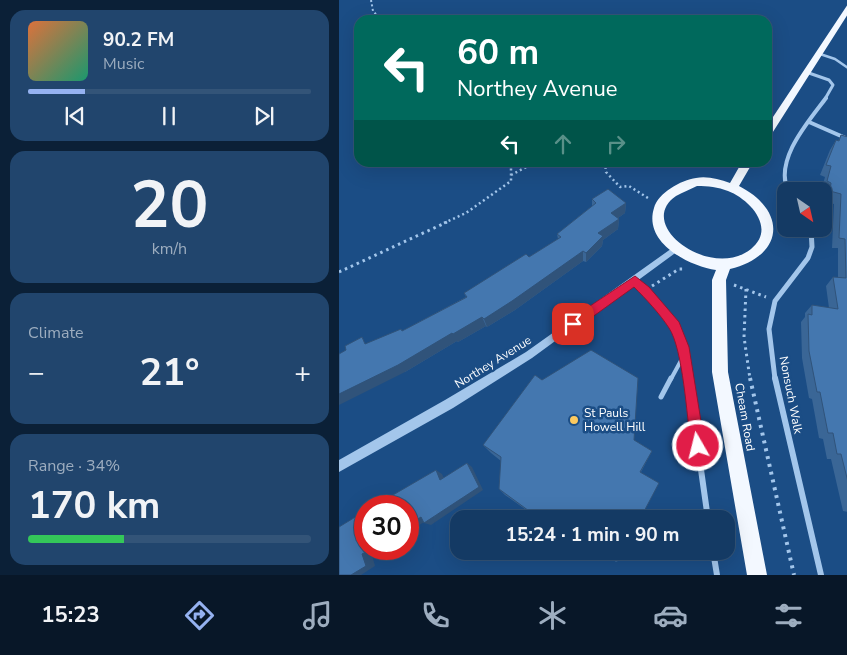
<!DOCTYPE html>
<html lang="en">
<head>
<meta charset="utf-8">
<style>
  :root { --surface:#143a64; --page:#21456d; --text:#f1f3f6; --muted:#9dadbf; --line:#335478; --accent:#95b2f1 }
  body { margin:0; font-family:"Nunito Sans",sans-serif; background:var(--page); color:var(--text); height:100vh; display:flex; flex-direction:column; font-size:19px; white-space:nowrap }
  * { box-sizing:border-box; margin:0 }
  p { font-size:16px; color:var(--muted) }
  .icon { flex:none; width:28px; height:28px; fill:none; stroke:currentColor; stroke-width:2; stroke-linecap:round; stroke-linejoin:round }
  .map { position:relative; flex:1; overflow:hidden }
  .panel { display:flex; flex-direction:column; gap:10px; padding:10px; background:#0b2037; width:339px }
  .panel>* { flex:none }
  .hud { position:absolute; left:15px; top:15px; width:418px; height:152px; border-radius:15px; box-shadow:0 5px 20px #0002,0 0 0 1px var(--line); background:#00695c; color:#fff; overflow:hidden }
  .needle { width:32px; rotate:146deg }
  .fabs { position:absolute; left:438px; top:182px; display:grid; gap:10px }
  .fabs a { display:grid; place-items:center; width:55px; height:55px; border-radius:10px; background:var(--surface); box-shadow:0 5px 20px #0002,0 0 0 1px var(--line); font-size:25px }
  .speed { position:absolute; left:15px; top:495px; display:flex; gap:10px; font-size:25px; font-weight:700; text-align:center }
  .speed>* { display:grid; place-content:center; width:65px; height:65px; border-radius:50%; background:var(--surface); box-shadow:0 5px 20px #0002,0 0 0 1px var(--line); line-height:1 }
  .speed .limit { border:8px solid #d22; background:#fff; color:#111 }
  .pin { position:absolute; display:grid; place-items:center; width:42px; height:42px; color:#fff; margin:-21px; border-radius:10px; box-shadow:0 2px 8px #0006 }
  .me { position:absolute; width:55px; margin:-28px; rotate:352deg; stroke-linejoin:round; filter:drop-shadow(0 0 4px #0008) }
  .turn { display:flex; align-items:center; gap:18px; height:105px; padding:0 20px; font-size:22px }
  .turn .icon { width:65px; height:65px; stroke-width:2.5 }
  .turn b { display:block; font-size:35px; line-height:42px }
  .lanes { display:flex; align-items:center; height:48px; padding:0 20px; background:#0003; justify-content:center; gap:25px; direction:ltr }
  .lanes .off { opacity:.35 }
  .big { font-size:38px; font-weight:700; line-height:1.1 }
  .panel .widget { flex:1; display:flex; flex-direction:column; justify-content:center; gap:8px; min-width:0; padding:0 18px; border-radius:15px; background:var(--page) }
  .panel .dial { align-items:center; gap:0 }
  .dial b { font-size:65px; line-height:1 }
  .song { display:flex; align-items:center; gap:15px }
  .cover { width:60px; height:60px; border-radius:8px; background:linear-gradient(135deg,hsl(20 70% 55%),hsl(160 70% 35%)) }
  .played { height:5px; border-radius:2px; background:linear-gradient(90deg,var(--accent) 20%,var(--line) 20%) }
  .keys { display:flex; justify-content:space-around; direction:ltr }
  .heat { display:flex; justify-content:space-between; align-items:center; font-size:28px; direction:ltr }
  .charge { height:8px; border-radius:4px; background:linear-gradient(90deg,#34c759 34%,var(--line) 0) }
  .trip { position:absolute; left:111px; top:510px; width:285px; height:50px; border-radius:15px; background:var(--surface); box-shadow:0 5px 20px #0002,0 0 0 1px var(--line); font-weight:700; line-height:50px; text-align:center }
  .dock { display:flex; height:80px; justify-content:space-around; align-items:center; background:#081728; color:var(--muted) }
  .dock .icon { width:35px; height:35px }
  .dock .selected { color:var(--accent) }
  .dock b { font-size:22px; color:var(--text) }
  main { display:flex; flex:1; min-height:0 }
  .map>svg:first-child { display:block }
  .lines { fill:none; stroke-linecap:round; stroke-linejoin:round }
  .path-far3 { stroke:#a3c6eb; stroke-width:2; stroke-dasharray:2 2.5; stroke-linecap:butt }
  .path-far2 { stroke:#a3c6eb; stroke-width:2.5; stroke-dasharray:2 3; stroke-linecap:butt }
  .path-far1 { stroke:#a3c6eb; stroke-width:3; stroke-dasharray:2.5 4; stroke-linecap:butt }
  .path { stroke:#a3c6eb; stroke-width:4; stroke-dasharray:3 5; stroke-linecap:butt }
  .service-far2 { stroke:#a3c6eb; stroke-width:2.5 }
  .service-far1 { stroke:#a3c6eb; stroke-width:4 }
  .service { stroke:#a3c6eb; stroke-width:5 }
  .minor-far3 { stroke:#a3c6eb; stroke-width:3 }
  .minor-far2 { stroke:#a3c6eb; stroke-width:4 }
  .minor-far1 { stroke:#a3c6eb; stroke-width:5 }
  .minor { stroke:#a3c6eb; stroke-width:6 }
  .tertiary { fill:#a3c6eb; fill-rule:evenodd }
  .trunk { fill:#f3f8ff; fill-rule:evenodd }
  .wall { fill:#3a6696 }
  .shaded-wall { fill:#30537a }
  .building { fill:#4477af; stroke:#30537a }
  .route { fill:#e11d48; stroke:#92132f }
  .poi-dot { fill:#fcca60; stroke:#1b4d85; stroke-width:2 }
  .labels { text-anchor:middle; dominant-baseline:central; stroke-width:5; stroke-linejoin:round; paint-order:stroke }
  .street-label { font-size:12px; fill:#fff; stroke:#1b4d85 }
  .poi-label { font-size:12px; fill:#fff; stroke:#1b4d85; text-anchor:start }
</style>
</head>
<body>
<main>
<section class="panel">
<div class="widget">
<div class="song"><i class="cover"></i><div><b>90.2 FM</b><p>Music</p></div></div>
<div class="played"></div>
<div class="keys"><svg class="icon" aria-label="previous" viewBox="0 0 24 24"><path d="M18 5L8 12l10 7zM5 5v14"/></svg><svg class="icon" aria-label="pause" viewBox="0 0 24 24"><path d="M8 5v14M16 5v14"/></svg><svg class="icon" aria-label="next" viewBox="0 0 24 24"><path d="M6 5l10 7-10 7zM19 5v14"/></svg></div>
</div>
<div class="widget dial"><b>20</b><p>km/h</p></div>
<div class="widget"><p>Climate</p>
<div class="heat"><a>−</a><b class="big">21°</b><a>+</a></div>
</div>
<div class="widget"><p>Range · 34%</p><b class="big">170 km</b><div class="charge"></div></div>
</section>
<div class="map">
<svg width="509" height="575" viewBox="0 0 509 575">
  <rect width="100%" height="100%" fill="#1b4d85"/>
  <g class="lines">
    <path class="path-far3" d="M32 0 34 11 42 20"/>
    <path class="path-far2" d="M266 162 267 172 281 187 290 186 309 198
      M172 175 197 162
      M105 223 127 213 172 181V162"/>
    <path class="path-far1" d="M0 272 108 222
      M395 285 427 297
      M313 286 340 269H344
      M407 289 405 337 411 379"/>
    <path class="path" d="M411 378 455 575"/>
    <path class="service-far2" d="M481 54 496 59 509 68"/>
    <path class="service-far1" d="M332 379 345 355"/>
    <path class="service" d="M322 397 332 378"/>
    <path class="minor-far3" d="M467 72 490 80 494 85 486 99"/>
    <path class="minor-far2" d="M470 122 509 139
      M449 191C435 160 469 122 487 98"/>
    <path class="minor-far1" d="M295 281 336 326 344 347 349 379
      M436 379 430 329 436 301 469 258 473 247 472 229"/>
    <path class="minor" d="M349 378 369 519
      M436 378 482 575
      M374 551 378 575"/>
    <path class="tertiary" d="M336 246 340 249 339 251 193 358 114 408 0 472V460L106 400 187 352Z"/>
    <path class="trunk" d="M509 4V14L432 135 428 136V126Z
      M403 162H414L400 186C449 211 445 256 391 269L387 280 389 372 428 575H408L373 372V280L377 270C350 266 304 243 315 208 319 193 342 180 357 178 368 176 380 179 391 183ZM358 186C369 186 379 187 389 191 410 199 438 228 412 249 372 281 295 225 337 196 344 192 352 189 358 186Z"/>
  </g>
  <path class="wall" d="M502 135 509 137V512L504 511 492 459H488L484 439 480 438 473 399 470 398 463 358 462 322 466 317V313L473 305 490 308 487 286 494 277H499V248H493L495 204 484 201 486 193 484 192V191H482L486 177 481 175 491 150 497 140 499 141Z
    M253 199 287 203 286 213 279 218 280 219 279 229 264 240 263 246 247 262 244 261 176 310 148 327 147 326 119 342 118 341 66 372 29 343 63 331 127 297 125 293 190 257 219 239 218 234 253 206Z
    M295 440 313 451 302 472 301 519H200L166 495 160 489 162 461 152 453 144 445Z
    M245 551H284L279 561 277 562 263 552 259 561Z"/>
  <path class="shaded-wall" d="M287 203 286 213 272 223V213Z
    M280 219 279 229 264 240 263 246 247 262V253L259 233Z
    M244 251V261L176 310 148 327 145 319Z
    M143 317 147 326 119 342 118 341 66 372 0 405V394L113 333Z
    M128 463 133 467 144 490 92 525 85 523Z
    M97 470 103 474 107 483 101 480Z
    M82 517 90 519 69 532V525Z
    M32 549H43L33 555 36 566 22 575H12L23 554Z"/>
  <path class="building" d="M502 135 509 137V482L502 454H498L494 433H489L481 392H478L470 351 469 314 473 315V305L499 309 494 277 507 278 506 239 500 238 502 194 491 191 492 183 488 181 492 166 487 165 497 140 500 141Z
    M269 189 287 203 272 213 280 219 259 233 264 236 247 253 244 251 173 301 145 319 143 317 114 334 113 333 59 365 0 394V354L7 350 6 346 23 337 26 344 62 329 63 331 128 297 125 293 187 254 190 257 222 237 218 234 257 203 253 199Z
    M252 350 299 378 295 440 313 451 301 472 320 483 301 519H201L160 489 162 457 144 445 196 375 203 380Z
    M128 463 140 487 85 523 82 517 69 525V506H35L97 470 101 480Z
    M26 511V549H32L23 554 27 566 12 575H0V527Z
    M247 551H264L260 561Z
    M266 551H284L279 561Z"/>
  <path class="route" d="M296 276 310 287 340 322 350 347 366 446 364 451 359 453 354 451 352 446C348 418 344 349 330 328 321 314 307 299 295 287L238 328 234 329 228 324 230 320Z"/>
  <circle class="poi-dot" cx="235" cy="420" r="5"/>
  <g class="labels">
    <g class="street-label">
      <text transform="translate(154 362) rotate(-32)">Northey Avenue</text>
      <text transform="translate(452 395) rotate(79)">Nonsuch Walk</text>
      <text transform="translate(406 417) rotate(80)">Cheam Road</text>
    </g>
    <g class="poi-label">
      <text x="245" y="413">St Pauls<tspan x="245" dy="14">Howell Hill</tspan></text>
    </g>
  </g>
</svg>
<div class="fabs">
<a><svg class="needle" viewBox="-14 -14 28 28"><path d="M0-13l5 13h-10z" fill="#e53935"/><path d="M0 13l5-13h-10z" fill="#9dadbf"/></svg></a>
</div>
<div class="speed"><div class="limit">30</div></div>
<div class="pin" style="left:234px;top:324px;background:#d93025"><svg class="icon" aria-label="arrive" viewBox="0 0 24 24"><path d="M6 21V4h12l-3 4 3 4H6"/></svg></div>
<svg class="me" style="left:359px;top:446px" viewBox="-20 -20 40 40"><circle r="17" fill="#e11d48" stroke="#fff" stroke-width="3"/><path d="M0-11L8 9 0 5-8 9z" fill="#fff"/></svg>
<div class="trip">15:24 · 1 min · 90 m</div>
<div class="hud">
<div class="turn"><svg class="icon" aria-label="left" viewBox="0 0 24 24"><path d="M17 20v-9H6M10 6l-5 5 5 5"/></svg><div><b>60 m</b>Northey Avenue</div></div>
<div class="lanes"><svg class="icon" aria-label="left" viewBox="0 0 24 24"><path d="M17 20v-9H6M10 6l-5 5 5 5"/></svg><svg class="icon off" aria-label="ahead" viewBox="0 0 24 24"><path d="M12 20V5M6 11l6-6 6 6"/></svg><svg class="icon off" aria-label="right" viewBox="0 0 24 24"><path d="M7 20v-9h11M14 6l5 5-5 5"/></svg></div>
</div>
</div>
</main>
<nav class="dock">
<b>15:23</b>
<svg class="icon selected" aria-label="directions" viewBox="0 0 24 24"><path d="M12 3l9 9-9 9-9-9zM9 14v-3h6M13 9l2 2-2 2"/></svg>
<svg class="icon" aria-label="music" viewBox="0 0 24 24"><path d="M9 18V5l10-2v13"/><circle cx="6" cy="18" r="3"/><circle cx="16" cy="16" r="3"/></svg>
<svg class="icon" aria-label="phone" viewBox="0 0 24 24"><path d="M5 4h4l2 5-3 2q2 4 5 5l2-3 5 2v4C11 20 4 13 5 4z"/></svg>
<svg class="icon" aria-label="climate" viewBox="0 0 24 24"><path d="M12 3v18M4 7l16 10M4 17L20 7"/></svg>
<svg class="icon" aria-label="car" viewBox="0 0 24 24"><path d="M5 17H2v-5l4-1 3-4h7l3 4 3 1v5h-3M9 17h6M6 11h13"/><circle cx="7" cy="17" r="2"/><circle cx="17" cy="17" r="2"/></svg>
<svg class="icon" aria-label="filters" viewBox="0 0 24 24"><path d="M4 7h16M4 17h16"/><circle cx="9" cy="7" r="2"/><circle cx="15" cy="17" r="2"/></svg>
</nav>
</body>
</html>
